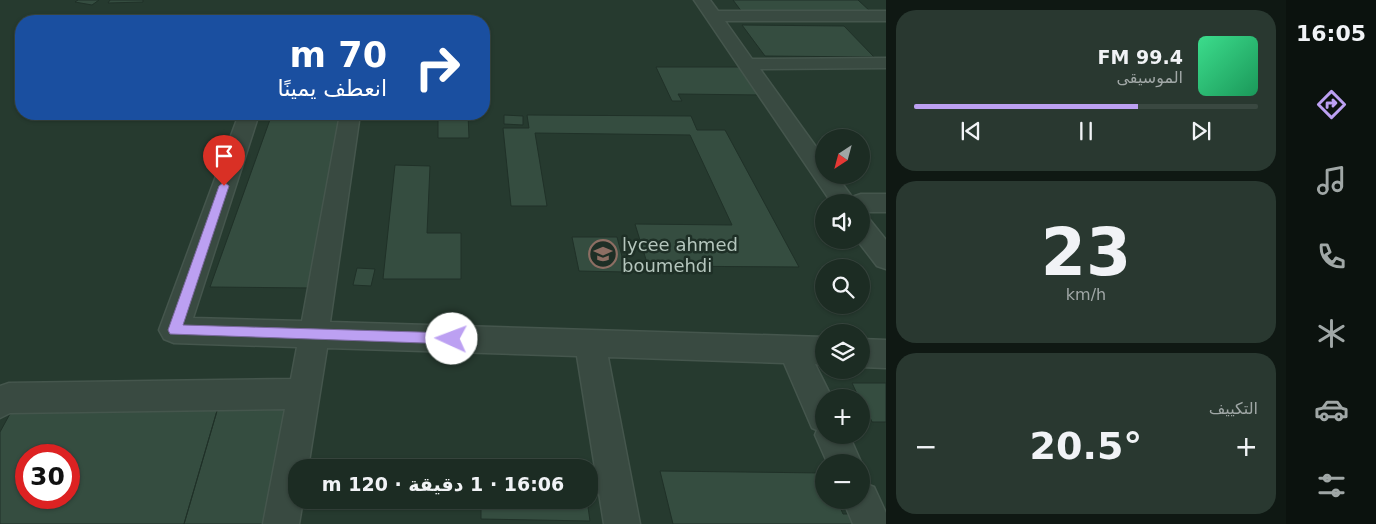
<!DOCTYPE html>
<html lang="ar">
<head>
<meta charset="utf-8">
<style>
  :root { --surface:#1c2c23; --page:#293830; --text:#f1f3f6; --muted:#a0a7a6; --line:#3a4841; --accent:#bca0f2 }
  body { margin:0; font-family:"DejaVu Sans",Vazirmatn,sans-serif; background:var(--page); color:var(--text); direction:rtl; height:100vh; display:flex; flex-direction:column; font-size:19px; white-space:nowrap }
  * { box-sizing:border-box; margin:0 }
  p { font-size:16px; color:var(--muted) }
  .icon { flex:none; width:28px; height:28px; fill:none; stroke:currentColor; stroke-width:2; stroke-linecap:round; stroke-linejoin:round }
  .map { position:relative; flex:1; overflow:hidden; direction:ltr }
  .sheet { display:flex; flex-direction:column; gap:10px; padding:10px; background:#0f1813; width:400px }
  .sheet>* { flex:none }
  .top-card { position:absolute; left:15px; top:15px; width:475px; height:105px; border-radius:20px; box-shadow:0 1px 4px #0004,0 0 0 1px var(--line); direction:rtl; background:#1a4fa0; color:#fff; overflow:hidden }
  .needle { width:32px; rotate:216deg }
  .tools { position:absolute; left:815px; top:129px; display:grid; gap:10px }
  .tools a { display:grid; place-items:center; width:55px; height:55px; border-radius:50%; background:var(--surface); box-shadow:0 1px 4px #0004,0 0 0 1px var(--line); font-size:25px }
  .speed { position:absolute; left:15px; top:444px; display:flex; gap:10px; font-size:25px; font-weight:700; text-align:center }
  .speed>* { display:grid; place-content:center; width:65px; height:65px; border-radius:50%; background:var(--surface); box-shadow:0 1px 4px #0004,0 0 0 1px var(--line); line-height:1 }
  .speed .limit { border:8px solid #d22; background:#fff; color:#111 }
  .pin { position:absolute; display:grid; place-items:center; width:42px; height:42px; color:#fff; margin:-51px -21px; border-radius:50% 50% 50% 0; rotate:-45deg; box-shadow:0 0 5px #0007 }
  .pin .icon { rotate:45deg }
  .me { position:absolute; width:55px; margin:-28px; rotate:272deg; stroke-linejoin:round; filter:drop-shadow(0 0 4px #0008) }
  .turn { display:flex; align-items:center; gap:18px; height:105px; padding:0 20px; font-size:22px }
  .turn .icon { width:65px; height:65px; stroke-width:2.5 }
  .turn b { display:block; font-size:35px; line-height:42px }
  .big { font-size:38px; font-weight:700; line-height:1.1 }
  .sheet .tile { flex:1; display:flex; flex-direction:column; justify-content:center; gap:8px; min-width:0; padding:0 18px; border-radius:20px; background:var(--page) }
  .sheet .dial { align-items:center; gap:0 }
  .dial b { font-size:65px; line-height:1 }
  .song { display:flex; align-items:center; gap:15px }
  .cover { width:60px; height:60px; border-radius:8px; background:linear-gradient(135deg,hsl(150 70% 55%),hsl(150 70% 35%)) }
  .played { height:5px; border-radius:2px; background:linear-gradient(90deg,var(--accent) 65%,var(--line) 65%) }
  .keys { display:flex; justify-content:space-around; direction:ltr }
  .heat { display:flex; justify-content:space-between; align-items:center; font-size:28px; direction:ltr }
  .trip { position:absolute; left:288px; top:459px; width:310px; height:50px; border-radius:20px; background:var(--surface); box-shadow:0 1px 4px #0004,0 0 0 1px var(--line); font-weight:700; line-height:50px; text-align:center; direction:rtl }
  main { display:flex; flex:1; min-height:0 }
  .menu { display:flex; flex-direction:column; width:90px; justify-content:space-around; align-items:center; background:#0b120e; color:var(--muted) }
  .menu .icon { width:35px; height:35px }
  .menu .current { color:var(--accent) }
  .menu b { font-size:22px; color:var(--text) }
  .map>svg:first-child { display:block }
  .building { fill:#354d40; stroke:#203128; fill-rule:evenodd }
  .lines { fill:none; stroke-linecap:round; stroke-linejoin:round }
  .street-casing { stroke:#45564d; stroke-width:3 }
  .street { fill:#394a41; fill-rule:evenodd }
  .route { fill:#bca0f2; stroke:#7a689d }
  .labels { text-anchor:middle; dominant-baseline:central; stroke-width:5; stroke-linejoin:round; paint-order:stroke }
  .poi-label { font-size:18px; fill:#b5c6bd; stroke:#1e2f26; text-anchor:start }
</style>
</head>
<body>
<main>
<nav class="menu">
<b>16:05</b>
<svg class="icon current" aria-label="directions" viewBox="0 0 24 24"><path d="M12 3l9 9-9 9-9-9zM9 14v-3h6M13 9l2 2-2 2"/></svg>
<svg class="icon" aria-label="music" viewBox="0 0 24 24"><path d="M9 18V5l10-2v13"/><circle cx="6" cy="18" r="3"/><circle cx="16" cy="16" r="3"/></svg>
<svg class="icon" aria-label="phone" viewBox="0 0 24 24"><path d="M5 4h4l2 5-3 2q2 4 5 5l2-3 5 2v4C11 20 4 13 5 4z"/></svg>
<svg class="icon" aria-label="climate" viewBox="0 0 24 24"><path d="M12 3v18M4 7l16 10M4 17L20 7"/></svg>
<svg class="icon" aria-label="car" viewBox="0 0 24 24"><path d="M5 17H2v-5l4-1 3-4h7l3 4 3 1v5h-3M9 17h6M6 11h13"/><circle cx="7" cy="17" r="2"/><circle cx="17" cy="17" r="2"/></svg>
<svg class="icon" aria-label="filters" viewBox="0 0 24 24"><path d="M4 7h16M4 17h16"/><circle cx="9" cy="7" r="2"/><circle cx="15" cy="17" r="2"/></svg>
</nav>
<section class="sheet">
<div class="tile">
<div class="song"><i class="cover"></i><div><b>99.4 FM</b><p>الموسيقى</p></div></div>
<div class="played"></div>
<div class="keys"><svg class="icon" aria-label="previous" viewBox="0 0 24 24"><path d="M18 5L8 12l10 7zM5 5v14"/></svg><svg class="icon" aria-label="pause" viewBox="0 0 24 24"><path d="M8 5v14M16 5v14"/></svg><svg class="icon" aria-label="next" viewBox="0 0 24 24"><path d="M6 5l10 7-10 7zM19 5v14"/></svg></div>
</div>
<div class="tile dial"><b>23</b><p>km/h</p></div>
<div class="tile"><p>التكييف</p>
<div class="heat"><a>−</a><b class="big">20.5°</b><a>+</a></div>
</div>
</section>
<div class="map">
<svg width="886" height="524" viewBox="0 0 886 524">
  <rect width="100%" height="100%" fill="#263a2f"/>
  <path class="building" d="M78 0H99L92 5 75 2Z
    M110 0H143V2L108 3Z
    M733 0H858L871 12H742Z
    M742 25 844 26 874 57 765 56Z
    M656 67H743L761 95 678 94 682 101H672Z
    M272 114H348L313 288 210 287Z
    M438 114H468L469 138H438Z
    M504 115 523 116V125L504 124Z
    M527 115 691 116 697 130H725L799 267 648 266 635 224 732 225 690 135 535 133 547 206H511L503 128H529Z
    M395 165 430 166 427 233H461V279H383Z
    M572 237H617L626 272 579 271Z
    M357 268 375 269 371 286 353 285Z
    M852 383H886V422H872L861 398H859Z
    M17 401 219 404 184 524H0V432ZM26 455H69V498H26Z
    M219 404 294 405 270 524H184Z
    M660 471 824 473V500H837L843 514H857L861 524H673Z
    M481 500H587L590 521 481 519Z"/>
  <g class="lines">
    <defs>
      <path id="street" d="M694 0H710L718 11H886V21H725L752 59 886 58V68L760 69 824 158V175H836L852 197 861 194H886V212H861V202H831Z
        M239 114H259L193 318 302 321 340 114H360L330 322 824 337V365L815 364 832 398H824V435H849L861 462H827L815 435 817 430 812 428 784 363 608 357 640 524H604L577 356 327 348 308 468H296V500H303L299 524H263L285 409 10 413 0 418V386L9 383 291 379 297 347 174 343 164 339 159 330Z
        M861 218 870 220 886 240V269L877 266 857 240H861Z
        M861 339 886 340V368L861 367Z
        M861 482 874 487 886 513V524H853L843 500H861Z"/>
    </defs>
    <use href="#street" class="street-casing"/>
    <use href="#street" class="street"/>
  </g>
  <path class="route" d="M224 182 229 186 183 325 452 333 457 335 459 339 457 343 452 344 170 334 168 330 219 186Z"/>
  <defs>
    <symbol id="school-ring" viewBox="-11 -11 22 22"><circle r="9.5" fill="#1e2f26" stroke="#8d6e63" stroke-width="1.5"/><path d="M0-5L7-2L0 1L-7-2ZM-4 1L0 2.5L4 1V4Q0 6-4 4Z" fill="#8d6e63"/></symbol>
  </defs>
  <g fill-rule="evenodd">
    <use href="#school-ring" x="587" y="238" width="32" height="32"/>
  </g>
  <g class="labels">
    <g class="poi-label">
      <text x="622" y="244">lycee ahmed<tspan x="622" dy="21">boumehdi</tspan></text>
    </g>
  </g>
</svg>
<div class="tools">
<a><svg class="needle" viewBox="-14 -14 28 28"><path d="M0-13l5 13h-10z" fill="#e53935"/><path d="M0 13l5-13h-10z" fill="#a0a7a6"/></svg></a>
<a><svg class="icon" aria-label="sound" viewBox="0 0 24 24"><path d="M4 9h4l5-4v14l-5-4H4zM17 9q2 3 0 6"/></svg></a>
<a><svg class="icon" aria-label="search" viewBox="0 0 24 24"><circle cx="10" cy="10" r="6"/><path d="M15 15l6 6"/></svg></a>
<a><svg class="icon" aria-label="layers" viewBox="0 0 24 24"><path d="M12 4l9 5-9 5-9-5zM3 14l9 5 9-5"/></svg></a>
<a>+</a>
<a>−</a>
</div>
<div class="speed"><div class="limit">30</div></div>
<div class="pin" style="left:224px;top:186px;background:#d93025"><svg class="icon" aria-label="arrive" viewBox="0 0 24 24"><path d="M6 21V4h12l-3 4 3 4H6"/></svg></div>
<svg class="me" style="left:452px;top:339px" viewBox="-20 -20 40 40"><circle r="19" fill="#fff"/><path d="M0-13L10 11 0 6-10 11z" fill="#bca0f2"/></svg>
<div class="trip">16:06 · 1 دقيقة · 120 m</div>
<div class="top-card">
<div class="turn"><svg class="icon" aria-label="right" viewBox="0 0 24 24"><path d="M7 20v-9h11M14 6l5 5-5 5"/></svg><div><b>70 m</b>انعطف يمينًا</div></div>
</div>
</div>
</main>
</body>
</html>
